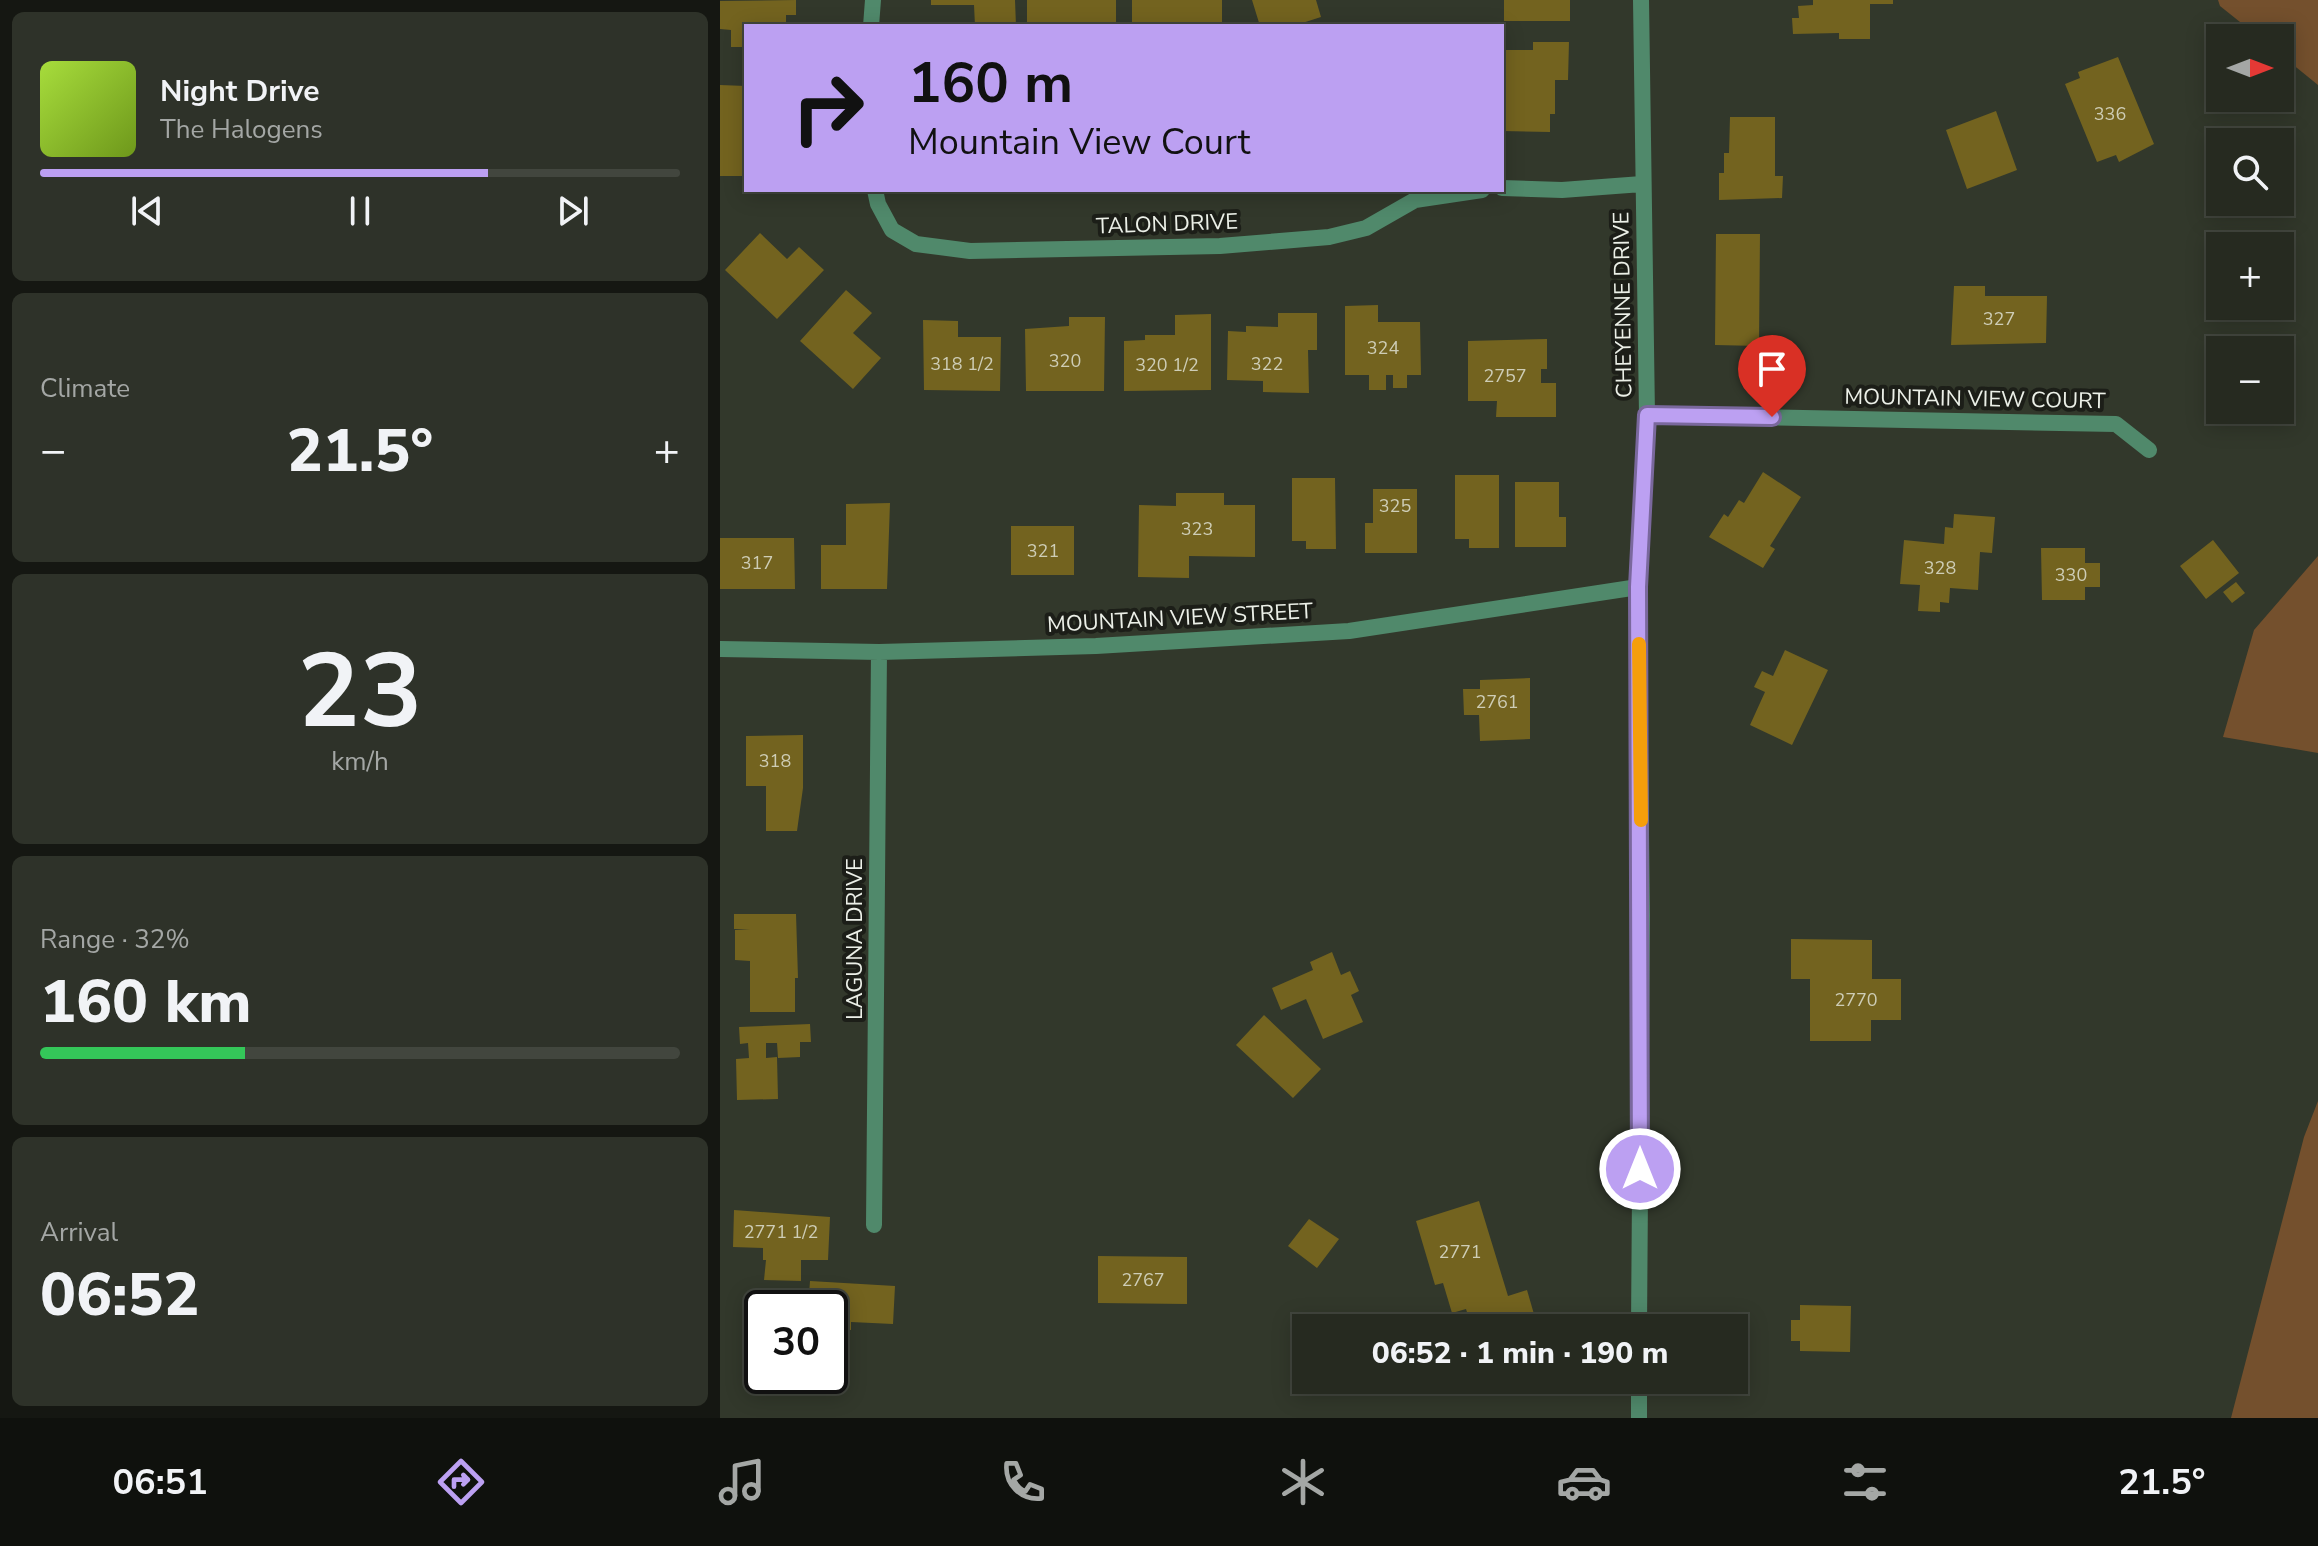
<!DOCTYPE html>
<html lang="en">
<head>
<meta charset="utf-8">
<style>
  :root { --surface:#262a20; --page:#2e3229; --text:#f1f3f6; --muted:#a4a7a5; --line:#42463e; --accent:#bca0f2 }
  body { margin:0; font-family:"Nunito Sans",sans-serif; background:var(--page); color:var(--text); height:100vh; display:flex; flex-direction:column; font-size:30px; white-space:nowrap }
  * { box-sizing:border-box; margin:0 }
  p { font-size:26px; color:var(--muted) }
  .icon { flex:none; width:44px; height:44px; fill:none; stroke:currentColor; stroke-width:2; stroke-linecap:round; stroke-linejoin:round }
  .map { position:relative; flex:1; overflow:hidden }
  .drawer { display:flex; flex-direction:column; gap:12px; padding:12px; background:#151712; width:720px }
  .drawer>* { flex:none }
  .top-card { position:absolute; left:24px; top:24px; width:760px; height:168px; border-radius:0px; box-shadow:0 4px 20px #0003,0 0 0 2px var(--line); background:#bca0f2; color:#111; overflow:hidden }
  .needle { width:52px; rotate:90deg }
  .buttons { position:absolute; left:1486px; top:24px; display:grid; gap:16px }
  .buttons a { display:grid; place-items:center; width:88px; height:88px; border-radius:0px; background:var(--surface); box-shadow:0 4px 20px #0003,0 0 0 2px var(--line); font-size:40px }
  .speed { position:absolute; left:24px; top:1290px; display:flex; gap:16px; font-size:40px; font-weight:700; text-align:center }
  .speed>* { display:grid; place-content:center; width:104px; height:104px; border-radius:50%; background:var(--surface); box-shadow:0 4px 20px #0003,0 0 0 2px var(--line); line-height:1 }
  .speed .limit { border:4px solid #111; border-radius:12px; background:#fff; color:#111 }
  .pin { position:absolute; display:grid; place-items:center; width:68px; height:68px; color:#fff; margin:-82px -34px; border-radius:50% 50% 50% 0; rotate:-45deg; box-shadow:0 0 8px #0007 }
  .pin .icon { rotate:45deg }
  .me { position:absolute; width:88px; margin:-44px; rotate:0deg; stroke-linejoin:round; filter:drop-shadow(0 0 6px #0008) }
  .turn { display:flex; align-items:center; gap:28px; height:168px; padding:0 32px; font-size:36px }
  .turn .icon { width:104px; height:104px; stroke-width:2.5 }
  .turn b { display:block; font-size:56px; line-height:68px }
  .big { font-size:60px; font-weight:800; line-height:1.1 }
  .drawer .tile { flex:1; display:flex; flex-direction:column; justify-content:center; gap:12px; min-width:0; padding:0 28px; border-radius:12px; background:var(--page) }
  .drawer .dial { align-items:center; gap:0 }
  .dial b { font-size:104px; line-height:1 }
  .song { display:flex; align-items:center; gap:24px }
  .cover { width:96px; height:96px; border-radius:12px; background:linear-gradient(135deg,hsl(80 70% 55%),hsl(80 70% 35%)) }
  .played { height:8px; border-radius:4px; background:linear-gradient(90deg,var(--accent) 70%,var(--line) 70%) }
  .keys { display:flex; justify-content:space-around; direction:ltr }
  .heat { display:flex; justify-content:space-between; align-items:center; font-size:44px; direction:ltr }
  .charge { height:12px; border-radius:6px; background:linear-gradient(90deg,#34c759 32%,var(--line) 0) }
  .trip { position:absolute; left:572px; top:1314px; width:456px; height:80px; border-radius:0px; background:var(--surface); box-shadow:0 4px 20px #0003,0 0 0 2px var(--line); font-weight:800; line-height:80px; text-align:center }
  .menu { display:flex; height:128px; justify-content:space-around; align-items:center; background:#0f110d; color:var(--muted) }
  .menu .icon { width:56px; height:56px }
  .menu .on { color:var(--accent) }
  .menu b { font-size:36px; color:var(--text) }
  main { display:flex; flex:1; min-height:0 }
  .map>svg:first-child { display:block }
  .green { fill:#74502d }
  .building { fill:#73631f }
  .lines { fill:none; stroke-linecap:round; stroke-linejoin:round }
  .street { stroke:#50896b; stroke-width:16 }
  .route-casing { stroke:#7a689d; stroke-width:20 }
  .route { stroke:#bca0f2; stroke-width:14 }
  .slow { stroke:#f59e0b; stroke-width:14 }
  .labels { text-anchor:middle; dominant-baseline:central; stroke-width:8; stroke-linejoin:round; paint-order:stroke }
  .number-label { font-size:18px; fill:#cecdb6 }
  .street-label { font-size:22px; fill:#ecf0e8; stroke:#1c1e18 }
</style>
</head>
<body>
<main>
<section class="drawer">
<div class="tile">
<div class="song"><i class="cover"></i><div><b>Night Drive</b><p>The Halogens</p></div></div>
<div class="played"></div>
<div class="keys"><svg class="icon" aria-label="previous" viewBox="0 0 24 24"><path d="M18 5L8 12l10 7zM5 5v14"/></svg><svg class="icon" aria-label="pause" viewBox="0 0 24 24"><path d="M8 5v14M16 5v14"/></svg><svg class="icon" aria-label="next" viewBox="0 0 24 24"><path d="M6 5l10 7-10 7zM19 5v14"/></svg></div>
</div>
<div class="tile"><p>Climate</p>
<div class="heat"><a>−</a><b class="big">21.5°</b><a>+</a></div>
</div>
<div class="tile dial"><b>23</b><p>km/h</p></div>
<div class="tile"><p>Range · 32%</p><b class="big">160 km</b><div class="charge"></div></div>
<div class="tile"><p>Arrival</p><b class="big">06:52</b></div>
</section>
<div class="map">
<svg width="1598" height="1418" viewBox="0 0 1598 1418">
  <rect width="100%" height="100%" fill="#32382b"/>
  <path class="green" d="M1498 0H1598V85L1560 54V38H1540L1500 6Z
    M1598 556V753L1503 737 1534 630Z
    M1598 1101V1418H1511L1584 1137Z"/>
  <path class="building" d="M76 0V15H66V26H26V47H11V30L0 29V1Z
    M211 0H295L296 26H255L254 5H211Z
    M307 0H396V26L307 22Z
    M412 0H502V26H412Z
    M532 0H596L601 17 573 26H540Z
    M784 0H850V21H784Z
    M1093 0H1173V4H1150V39H1119V33L1073 34 1072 18H1079L1078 6 1093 5Z
    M813 42H849L848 80H835V114H830V132L782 131V50H813Z
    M1398 57 1434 144 1399 162 1396 155 1377 162 1345 84 1360 78 1358 72Z
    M0 85 26 86V176H0Z
    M1276 111 1297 170 1247 189 1226 130Z
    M1010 117H1055V176H1063L1062 198 999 200V173H1004V153H1009Z
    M40 233 67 259 79 247 104 270 57 319 5 270Z
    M996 234H1040L1039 346 995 345Z
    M1234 286H1265V296H1327L1326 343 1231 345Z
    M126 290 152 313 133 333 161 358 133 389 80 341Z
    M658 305V322H700L701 375H687V388H673V375H666V390H649V375H625V306Z
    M558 313H597V350H588L589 393 543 392V381L507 380 508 331 526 332V326L558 327Z
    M491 314V390L404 391V341L425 340V335H455V315Z
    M349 317H385L384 391H306L305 329 349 326Z
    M203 320 238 321V337H281L280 391 204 390Z
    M827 339V369H821V383H836V417H776L777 401H748V341Z
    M1043 472 1081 497 1050 546 1055 549 1043 568 989 537 1004 514 1008 517 1019 500 1024 503Z
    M735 475H779V548H749V539H735Z
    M572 478H615L616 549H586V541H572Z
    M795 482H839V517H846V547H795Z
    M653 489H697V553H645V523H653Z
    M456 493H504V505H535V557L469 556V578L418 577 419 505 456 506Z
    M170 503 167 589H101V545H126V504Z
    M1234 514 1275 517 1272 553 1260 552 1258 590 1230 588 1229 603 1220 602V612L1198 611 1200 585 1180 584 1184 540 1224 544 1225 527 1233 528Z
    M291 526H354V575H291Z
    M0 538H74L75 589H0Z
    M1493 540 1519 573 1486 599 1460 566Z
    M1321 548H1365V563H1380V587H1365V600H1322Z
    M1516 582 1525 593 1512 603 1503 592Z
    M1065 650 1108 670 1072 745 1030 725 1045 692 1034 687 1042 671 1053 676Z
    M810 678V739L760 741 759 715H744L743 689H760V680Z
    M83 735V788L77 831H46V786H26V736Z
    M14 914H76L78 978H75V1012H30V961L15 960V930L30 929H14Z
    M1071 939 1152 940V979H1181V1020H1151V1041H1090V979H1071Z
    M612 952 621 975 630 971 639 991 631 995 643 1022 603 1039 586 999 561 1010 552 988 593 970 590 962Z
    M544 1015 601 1069 573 1098 516 1045Z
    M90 1024 91 1042H80V1057L58 1058 57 1043H46V1058L57 1057 58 1099 17 1100 16 1059 29 1058 28 1043 20 1044 19 1027Z
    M759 1201 788 1296 807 1290 818 1328H752L746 1309 732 1313 723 1283 715 1285 696 1221Z
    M14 1210 110 1217 108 1260H81V1281L44 1280 46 1260H43V1248L13 1247Z
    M589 1219 619 1239 597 1268 568 1246Z
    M378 1256 467 1257V1304L378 1303Z
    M90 1281 175 1286 173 1324 131 1322V1330L110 1328V1308H88Z
    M1080 1305 1131 1306 1130 1352 1080 1351V1341H1071V1320H1080Z"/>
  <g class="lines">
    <path class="street" d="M151 26 153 0
      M782 188 842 190 922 184
      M155 190 158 204 172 230 196 244 250 251 500 246 609 237 646 228 695 200 762 190
      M927 415 1396 424 1429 450
      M0 649 159 652 376 646 629 631 918 587
      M154 1225 159 652
      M919 1328 922 915 918 587 927 415 921 0
      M919 1418V1380"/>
  </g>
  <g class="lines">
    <defs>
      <path id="route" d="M920 1169 918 587 927 415 1052 417"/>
    </defs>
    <use href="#route" class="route-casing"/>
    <use href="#route" class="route"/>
    <path class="slow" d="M919 644 921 820"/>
  </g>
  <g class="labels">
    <g class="number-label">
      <text x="1390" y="114">336</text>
      <text x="1279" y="319">327</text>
      <text x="663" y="348">324</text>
      <text x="345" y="361">320</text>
      <text x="242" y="364">318 1/2</text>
      <text x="547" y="364">322</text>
      <text x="447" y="365">320 1/2</text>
      <text x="785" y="376">2757</text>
      <text x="675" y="506">325</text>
      <text x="477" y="529">323</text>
      <text x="323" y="551">321</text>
      <text x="37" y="563">317</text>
      <text x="1220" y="568">328</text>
      <text x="1351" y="575">330</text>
      <text x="777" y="702">2761</text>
      <text x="55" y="761">318</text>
      <text x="1136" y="1000">2770</text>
      <text x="61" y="1232">2771 1/2</text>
      <text x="740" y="1252">2771</text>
      <text x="423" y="1280">2767</text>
    </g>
    <g class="street-label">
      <text transform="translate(447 224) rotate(-2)">TALON DRIVE</text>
      <text transform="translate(903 305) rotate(-91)">CHEYENNE DRIVE</text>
      <text transform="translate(1255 399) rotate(1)">MOUNTAIN VIEW COURT</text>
      <text transform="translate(460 618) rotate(-3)">MOUNTAIN VIEW STREET</text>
      <text transform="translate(135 939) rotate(-90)">LAGUNA DRIVE</text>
    </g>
  </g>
</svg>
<div class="buttons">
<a><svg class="needle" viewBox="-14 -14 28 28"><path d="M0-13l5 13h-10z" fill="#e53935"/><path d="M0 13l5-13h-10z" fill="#a4a7a5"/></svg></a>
<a><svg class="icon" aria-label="search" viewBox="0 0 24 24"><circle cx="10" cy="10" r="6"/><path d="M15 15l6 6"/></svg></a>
<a>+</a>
<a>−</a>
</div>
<div class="speed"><div class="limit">30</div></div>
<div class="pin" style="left:1052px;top:417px;background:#d93025"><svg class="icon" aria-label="arrive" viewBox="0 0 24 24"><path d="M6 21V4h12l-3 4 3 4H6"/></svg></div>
<svg class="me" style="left:920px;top:1169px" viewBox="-20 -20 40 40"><circle r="17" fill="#bca0f2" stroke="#fff" stroke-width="3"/><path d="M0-11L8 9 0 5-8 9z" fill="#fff"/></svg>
<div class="trip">06:52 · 1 min · 190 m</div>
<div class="top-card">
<div class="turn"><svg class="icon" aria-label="right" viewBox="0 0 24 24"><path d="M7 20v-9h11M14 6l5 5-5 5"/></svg><div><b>160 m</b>Mountain View Court</div></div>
</div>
</div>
</main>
<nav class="menu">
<b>06:51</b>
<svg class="icon on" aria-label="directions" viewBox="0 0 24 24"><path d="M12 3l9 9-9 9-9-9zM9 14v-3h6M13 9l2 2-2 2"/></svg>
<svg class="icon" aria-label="music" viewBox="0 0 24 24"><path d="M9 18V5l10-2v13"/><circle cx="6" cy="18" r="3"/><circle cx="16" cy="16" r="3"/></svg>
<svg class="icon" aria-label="phone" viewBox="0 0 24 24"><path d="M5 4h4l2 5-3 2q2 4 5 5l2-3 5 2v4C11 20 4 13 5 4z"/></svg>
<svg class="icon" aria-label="climate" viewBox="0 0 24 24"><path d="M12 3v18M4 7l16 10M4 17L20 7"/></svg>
<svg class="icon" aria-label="car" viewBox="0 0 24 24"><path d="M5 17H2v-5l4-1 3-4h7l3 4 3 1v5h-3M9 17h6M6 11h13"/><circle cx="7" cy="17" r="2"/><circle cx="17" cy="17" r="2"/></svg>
<svg class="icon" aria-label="filters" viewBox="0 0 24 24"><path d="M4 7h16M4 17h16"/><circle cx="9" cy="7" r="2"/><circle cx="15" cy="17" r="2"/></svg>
<b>21.5°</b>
</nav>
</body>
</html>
